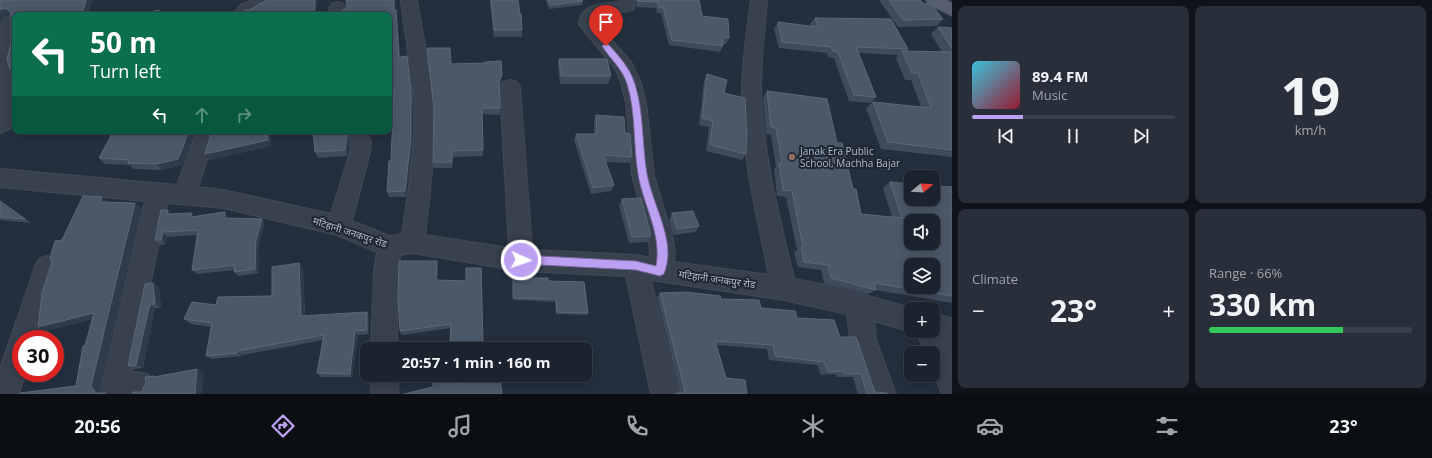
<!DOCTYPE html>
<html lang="en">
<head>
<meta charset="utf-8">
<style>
  :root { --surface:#1b232e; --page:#282f3a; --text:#f1f3f6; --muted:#a0a4aa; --line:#39404a; --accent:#bca0f2 }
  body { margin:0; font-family:"Open Sans","Noto Sans Devanagari",sans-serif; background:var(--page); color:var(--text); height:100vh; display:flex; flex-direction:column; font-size:15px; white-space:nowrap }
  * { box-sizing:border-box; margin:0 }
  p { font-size:13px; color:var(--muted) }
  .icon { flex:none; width:22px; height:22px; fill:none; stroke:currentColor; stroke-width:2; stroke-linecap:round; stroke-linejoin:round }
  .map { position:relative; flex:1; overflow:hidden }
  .details { display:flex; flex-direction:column; gap:6px; padding:6px; background:#0f1319; width:480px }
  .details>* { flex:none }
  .guide { position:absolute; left:12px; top:12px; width:380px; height:122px; border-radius:8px; box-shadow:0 2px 10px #0003,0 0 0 1px var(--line); background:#0b6e4f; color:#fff; overflow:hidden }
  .needle { width:26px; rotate:72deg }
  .fabs { position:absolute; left:904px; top:170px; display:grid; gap:8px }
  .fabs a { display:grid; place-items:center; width:36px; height:36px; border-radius:8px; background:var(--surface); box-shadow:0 2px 10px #0003,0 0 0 1px var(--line); font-size:20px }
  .speed { position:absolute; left:12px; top:330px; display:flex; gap:8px; font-size:20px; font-weight:700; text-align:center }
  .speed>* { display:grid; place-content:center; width:52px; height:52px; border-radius:50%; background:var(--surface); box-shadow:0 2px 10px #0003,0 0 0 1px var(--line); line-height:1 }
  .speed .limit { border:6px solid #d22; background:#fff; color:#111 }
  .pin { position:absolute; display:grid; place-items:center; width:34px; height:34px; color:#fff; margin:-41px -17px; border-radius:50% 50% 50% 0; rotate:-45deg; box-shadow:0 0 4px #0007 }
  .pin .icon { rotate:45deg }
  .me { position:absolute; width:44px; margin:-22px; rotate:93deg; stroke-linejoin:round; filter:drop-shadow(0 0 3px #0008) }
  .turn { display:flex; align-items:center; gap:14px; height:84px; padding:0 12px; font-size:18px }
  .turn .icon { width:52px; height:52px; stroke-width:2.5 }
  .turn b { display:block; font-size:28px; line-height:34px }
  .lanes { display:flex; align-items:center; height:38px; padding:0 12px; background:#0003; justify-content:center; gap:20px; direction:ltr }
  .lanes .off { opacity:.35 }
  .big { font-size:30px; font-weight:700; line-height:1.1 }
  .details .tile { flex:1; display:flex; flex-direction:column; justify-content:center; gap:6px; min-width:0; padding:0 14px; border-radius:8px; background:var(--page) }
  .details .dial { align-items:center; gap:0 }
  .dial b { font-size:52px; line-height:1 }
  .song { display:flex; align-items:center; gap:12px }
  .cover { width:48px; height:48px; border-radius:6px; background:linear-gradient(135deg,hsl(190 70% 55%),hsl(350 70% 35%)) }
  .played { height:4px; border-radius:2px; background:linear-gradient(90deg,var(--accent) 25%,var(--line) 25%) }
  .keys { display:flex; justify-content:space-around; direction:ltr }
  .heat { display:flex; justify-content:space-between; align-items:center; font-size:22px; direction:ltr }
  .charge { height:6px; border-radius:3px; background:linear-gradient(90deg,#34c759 66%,var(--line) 0) }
  .details .tiles { flex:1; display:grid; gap:6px; grid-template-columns:repeat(2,1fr) }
  .trip { position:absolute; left:360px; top:342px; width:232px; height:40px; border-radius:8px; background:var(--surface); box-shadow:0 2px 10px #0003,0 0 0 1px var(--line); font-weight:700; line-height:40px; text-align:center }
  .dock { display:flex; height:64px; justify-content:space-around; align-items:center; background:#0b0e12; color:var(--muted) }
  .dock .icon { width:28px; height:28px }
  .dock .active { color:var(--accent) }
  .dock b { font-size:18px; color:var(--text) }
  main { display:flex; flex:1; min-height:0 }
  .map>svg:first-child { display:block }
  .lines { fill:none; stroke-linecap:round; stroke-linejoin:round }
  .minor-casing { stroke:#414a57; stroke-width:2 }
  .major-casing { stroke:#414a57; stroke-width:2 }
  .minor { fill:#38414e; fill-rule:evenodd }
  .major { fill:#56606e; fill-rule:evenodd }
  .wall { fill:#3f4b5c }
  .shaded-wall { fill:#2f3b4b }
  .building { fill:#4b5868; stroke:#5c6777; fill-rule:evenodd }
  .route { fill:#bca0f2; stroke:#7a689d }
  .education-dot { fill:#8d6e63; stroke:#1d2633; stroke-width:1.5 }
  .labels { text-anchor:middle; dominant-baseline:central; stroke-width:4; stroke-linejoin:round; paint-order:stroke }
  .poi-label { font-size:10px; fill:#b4bcc9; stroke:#1d2633; text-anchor:start }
  .street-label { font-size:10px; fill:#b4bcc9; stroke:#1d2633 }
</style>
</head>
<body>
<main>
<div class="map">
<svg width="952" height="394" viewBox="0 0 952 394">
  <rect width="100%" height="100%" fill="#242f3e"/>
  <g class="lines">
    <defs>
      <path id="minor" d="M252 0H274L272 4 251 15H232L241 5Z
        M401 0H417C424 43 434 87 434 131 434 166 429 200 425 235L509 248 500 87 503 82 510 80 517 82 520 87 532 250 636 255 650 258 649 240 632 175 626 103 621 83 616 70 579 24C580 3 603 4 619 2L620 0H636L633 10 601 16 597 19V23L631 62 641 83 646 103 654 175 673 240 675 254 673 262 769 275C758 221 744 166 742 110 741 73 746 36 751 0H767C764 36 759 73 762 109 766 167 781 223 794 279L833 286 914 309H911V331H914L911 332 874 321 876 340 896 394H868L850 340 847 314 784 300 651 280 679 394H651L626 276 521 271 412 253 400 255 398 272 397 349H371L374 272 377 252 337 235 223 208 167 203 132 373 139 372 149 375 152 385 149 394H104L101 389 145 201 0 187V169L177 185 197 131H217L198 187 223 190 331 214 350 152 351 142 346 131H366L371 142 370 152 352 221 390 236 402 234C407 200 413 165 414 131 415 87 406 43 401 0Z
        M338 2 344 4 347 8V15H329V8L332 4Z
        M11 16 15 17V49L10 75 11 90 15 100V126L0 133V33L2 22 5 18Z
        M47 256 55 259 59 267 36 339H21V373H25L19 394H0V369L35 267 39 259Z
        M933 314 952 318V344L947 342 952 354V394H942L933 372V353H925L916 331H933Z
        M371 375H397L399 394H371Z"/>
      <path id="major" d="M926 0H947L952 3V16L928 4Z"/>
    </defs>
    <use href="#minor" class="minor-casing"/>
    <use href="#major" class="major-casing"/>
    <use href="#minor" class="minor"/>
    <use href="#major" class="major"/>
  </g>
  <path class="wall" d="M0 0H92L88 15H15L11 43V15L4 17 1 22Z
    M345 0H394L395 10H396L397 17 400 57 412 98V144L406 197H389L387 192 391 161 393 98H389V15L347 8V5Z
    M490 0H518L522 30V37H494Z
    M546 0H582L583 1 582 5 549 9Z
    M637 0H699L702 16 729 38 726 44H723V46L720 52 669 45 661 13H657L656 8 636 7Z
    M879 0H920L924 4 943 19 937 26 898 27Z
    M815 18 908 49 907 51 942 52 931 34 938 27 952 28V157L881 149 866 108 873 102 921 107 911 80H905L896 58 898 55 859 53 876 97 871 103 849 101 834 58 828 57 827 53 779 48 774 29 778 22 811 26 810 24Z
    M559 59 611 76 608 84H560L558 67Z
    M451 64 502 75V81L499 86 500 108V115L483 114V156L453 157 452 168H434L433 162Z
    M707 74 724 93 746 154 742 160 706 151 709 127 699 125 704 81Z
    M767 91 837 143 861 214 892 217 883 188 890 182 952 187V303L876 290 868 294 824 283 821 270 798 267 794 252 797 250 786 197 777 196 774 169 776 167 771 135 766 134 763 98Z
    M596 115 625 133 632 157 630 163 606 162 614 185 611 191 591 194 574 140 576 134H594V122Z
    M212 131H299L270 135 271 146 209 160Z
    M345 131V135L347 136 349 142 347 156 318 158 315 152Z
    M113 132 183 165 162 170 134 169 130 165 105 164 99 158Z
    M622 199 651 236 648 242 629 243 619 205Z
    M0 201 31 223 0 220Z
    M672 213 699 226 695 232 673 235 669 220Z
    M172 214 195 216 228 217V218L265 223 259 244V273L238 276 234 272V270L197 274 192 270 198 235 167 237 166 244 160 245 155 240Z
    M438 266 437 280 466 281 481 268 483 344H451V328L402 335 400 331Z
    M303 268 305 316H369V334L358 335 352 377H321L317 373 323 340 243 355 242 356 212 359 206 356 211 327 191 324 184 319 216 305 272 296Z
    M513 274 528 278 548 281 588 313 587 315 556 314 555 302 513 300Z
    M153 283 159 287 161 308H155L143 368 134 369 128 366Z
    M660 293 721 299 761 308 797 318 840 337 875 392 888 394H858L853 377H837L836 374 821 375 817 365 769 360 767 349 716 345 726 378 747 394H674L676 393H680L657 297Z
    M952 344V350L950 345Z"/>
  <path class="shaded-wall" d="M86 0H92L88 15H82Z
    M315 0H318L316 15H314Z
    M5 8 11 15 4 17 1 22 0 25V10Z
    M396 10 397 17 400 64 399 57Z
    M408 62 412 98V144L406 197 405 191Z
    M15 68V74L10 70Z
    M502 75V81L498 87 499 81Z
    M189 131H196L183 165 162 170 157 164Z
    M267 131H268L270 135 271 146 209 160 205 154Z
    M347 136 349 142 347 156 345 150Z
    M102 197 109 203 100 202Z
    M135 203 142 209 100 389 103 394 106 393 110 394H100L96 393 91 386Z
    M168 210 173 215 167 214Z
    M225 212 228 217V223L224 218Z
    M262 219 265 223 259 244V273L255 269 256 240Z
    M163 232 167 237 166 244 161 240Z
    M437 261 438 266 436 285V280Z
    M299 263 303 268 305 321 301 316Z
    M153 283 159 287 161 308 155 304Z
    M150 304 155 308 143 368 136 365Z
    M367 312 369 316V334L367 330Z
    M94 313 102 317 47 331 38 327Z
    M355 331 358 335 352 377 350 374Z
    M237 351 243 355 242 356 237 353Z
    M197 369 204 372 202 394H195Z"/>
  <path class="building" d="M0 0H86L82 15H15V68L10 70 7 59 11 43V11L5 8 0 10Z
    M267 0H315L314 15H244V10H249Z
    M346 0H394V10H396L399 57 407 56 411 92V138L405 191 387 192 389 161H391L394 91 389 92V15H343V10L347 8V1Z
    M491 0H518L520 14H521L522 30H494Z
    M548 0H582L583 1 550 5Z
    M638 0H699L702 16 728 19 729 38 722 37 723 46 672 40 663 7H659L658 2 637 1Z
    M889 0H920L924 4H931L943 19 903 20Z
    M159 10 160 15H136Z
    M815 18 891 19 908 49 856 47 876 97 854 95 838 52 833 51 831 47 782 42 778 22 818 27Z
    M938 27 952 28V49Z
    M427 48H450L451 64 485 63V62L501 61 502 75 499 81 500 108H482L483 150 452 151V162H433L434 108Z
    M902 51 952 52V150L888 142 873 102 931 108 918 73H912Z
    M559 59H607L611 76H561Z
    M707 74 727 80 724 93 745 98 747 135 746 154 710 145 713 121 702 118Z
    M767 91 827 99 837 143H842L853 189H856L861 214 902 218 890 182 911 184V199H933V186L952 187V296L874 283 876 290 831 278 828 265 804 262 801 247H803L792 191 783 190 779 163H782L776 128 771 127ZM911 221H933V243H911ZM911 265H933V287H911Z
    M596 115 624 117 625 133 630 134 632 157 603 155 614 185 593 188 576 134H597Z
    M142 131H189L178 159 157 164 128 163 129 160 99 158 113 132 141 134Z
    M212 131H267L268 140 205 154Z
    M313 131H344L345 135 347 136 345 150 315 152Z
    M83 196 102 197 100 202 135 203 91 386 96 393H106L101 394H20V393L76 386 83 346H85L94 313 38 327 42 293 52 262 50 258 55 241 62 240Z
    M641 198 651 236 632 237 622 199Z
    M0 201 25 219 0 217Z
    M161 210H168L167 214 192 213 191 217 225 212 224 218 262 219 256 240 255 269 234 272 235 265 192 270 198 230 163 232 161 240H155Z
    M693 211 699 226 677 229 672 213Z
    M399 261H437L436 280 466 281V268H481L483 341H450L451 324 400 331 398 298Z
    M299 263 301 316 367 312V330L355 331 350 374 317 373 324 335 237 351V353L206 356 212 323 184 319 192 302 216 305 218 297 272 296V267Z
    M513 274H528V278H548V281L584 282 588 313 557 312 556 299 513 298Z
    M153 283 155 304H150L136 365 128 366 145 284Z
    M686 292 720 296 721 299 759 300 761 308 795 311 797 318 834 320 840 337H856L875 392 887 393 888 394H867L861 374H844L843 371 828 372 824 362 775 356 773 345 715 341 726 378 745 380 747 394H676V393H683L685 391 660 293Z
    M197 369 195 394H132L133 392H142L146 382 145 377 155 376 154 377Z
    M434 375H454V384L500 378 502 394H404L433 387Z"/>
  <path class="route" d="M606 43 608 44C619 56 630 68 635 84 644 113 642 145 647 174 652 201 668 227 668 254 668 260 666 269 664 274L660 276 636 270 521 264 518 263 516 260 518 257 521 255 636 261 656 266C662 234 643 205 638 174 633 144 636 113 627 84 622 68 610 59 602 46Z"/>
  <circle class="education-dot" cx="792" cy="157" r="4"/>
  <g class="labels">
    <g class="poi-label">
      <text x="800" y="151">Janak Era Public<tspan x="800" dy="12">School, Machha Bajar</tspan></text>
    </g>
    <g class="street-label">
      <text transform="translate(350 232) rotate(18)">मटिहानी जनकपुर रोड</text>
      <text transform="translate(717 279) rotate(8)">मटिहानी जनकपुर रोड</text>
    </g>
  </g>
</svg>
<div class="fabs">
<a><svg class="needle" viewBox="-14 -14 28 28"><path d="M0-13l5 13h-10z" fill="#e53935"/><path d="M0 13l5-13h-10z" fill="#a0a4aa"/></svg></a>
<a><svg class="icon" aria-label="sound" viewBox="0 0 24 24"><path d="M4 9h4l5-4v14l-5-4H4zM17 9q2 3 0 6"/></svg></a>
<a><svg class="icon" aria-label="layers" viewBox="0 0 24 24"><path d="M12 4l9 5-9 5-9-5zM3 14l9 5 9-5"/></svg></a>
<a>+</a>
<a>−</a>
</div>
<div class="speed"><div class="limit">30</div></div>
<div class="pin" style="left:606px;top:46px;background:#d93025"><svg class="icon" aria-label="arrive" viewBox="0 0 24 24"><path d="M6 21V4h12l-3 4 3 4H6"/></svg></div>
<svg class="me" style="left:521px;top:260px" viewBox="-20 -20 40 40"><circle r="17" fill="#bca0f2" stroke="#fff" stroke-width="3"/><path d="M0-11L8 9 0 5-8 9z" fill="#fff"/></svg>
<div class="trip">20:57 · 1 min · 160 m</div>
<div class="guide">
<div class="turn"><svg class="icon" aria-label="left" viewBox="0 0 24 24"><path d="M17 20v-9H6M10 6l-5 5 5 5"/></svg><div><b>50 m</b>Turn left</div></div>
<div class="lanes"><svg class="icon" aria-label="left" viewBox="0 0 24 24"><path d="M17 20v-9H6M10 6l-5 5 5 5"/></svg><svg class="icon off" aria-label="ahead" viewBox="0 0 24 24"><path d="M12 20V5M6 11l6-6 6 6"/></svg><svg class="icon off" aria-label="right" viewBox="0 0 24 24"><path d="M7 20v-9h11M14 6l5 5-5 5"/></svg></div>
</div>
</div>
<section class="details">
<div class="tiles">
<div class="tile">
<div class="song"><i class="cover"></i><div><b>89.4 FM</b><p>Music</p></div></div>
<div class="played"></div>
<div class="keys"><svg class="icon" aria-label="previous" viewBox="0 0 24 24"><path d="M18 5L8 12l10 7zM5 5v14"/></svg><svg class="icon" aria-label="pause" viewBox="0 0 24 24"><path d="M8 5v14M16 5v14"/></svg><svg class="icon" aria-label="next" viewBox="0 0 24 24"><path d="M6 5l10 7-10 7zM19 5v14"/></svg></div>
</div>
<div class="tile dial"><b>19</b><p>km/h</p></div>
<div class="tile"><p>Climate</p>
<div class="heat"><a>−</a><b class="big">23°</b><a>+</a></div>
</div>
<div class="tile"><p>Range · 66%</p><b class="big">330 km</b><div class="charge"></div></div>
</div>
</section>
</main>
<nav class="dock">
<b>20:56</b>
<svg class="icon active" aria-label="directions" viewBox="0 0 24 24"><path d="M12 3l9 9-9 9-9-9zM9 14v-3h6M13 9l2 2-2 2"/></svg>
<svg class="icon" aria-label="music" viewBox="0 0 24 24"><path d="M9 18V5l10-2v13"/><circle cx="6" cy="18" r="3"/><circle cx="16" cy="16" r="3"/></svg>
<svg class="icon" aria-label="phone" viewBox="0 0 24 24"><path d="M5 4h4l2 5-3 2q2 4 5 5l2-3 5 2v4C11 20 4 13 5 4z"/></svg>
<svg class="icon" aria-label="climate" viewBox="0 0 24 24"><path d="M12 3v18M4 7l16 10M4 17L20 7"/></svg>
<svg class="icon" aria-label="car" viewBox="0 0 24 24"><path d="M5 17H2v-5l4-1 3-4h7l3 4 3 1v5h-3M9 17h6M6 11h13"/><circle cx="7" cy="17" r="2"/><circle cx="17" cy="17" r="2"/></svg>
<svg class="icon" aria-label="filters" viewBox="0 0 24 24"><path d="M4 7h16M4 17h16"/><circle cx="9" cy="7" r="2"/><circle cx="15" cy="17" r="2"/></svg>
<b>23°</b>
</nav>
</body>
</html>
